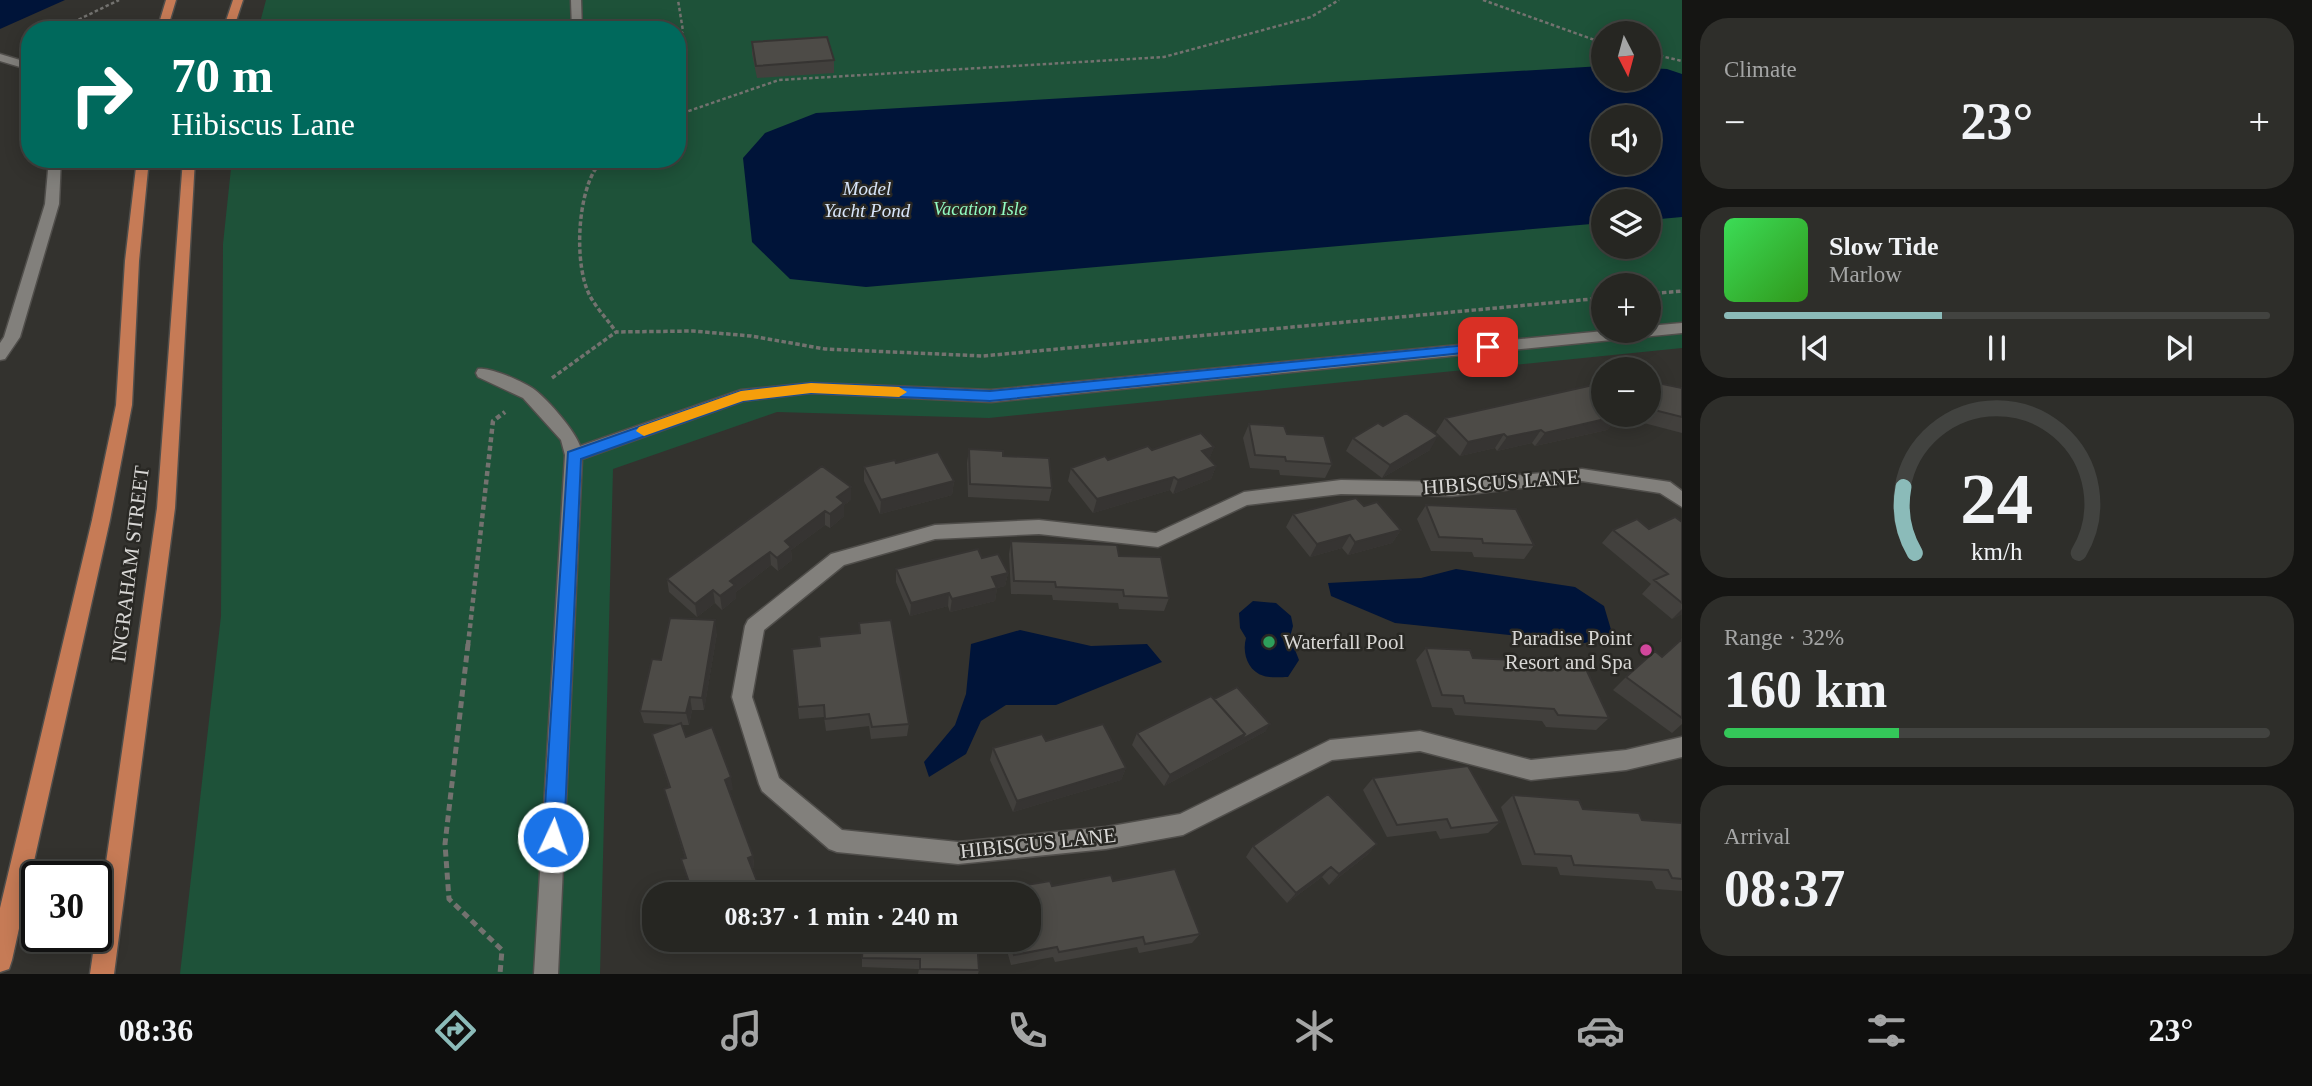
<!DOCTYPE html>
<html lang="en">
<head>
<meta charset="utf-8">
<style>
  :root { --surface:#262622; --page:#2e2e2a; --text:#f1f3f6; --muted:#a4a5a5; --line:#424340; --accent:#8bbbb9 }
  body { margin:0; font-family:Georgia,serif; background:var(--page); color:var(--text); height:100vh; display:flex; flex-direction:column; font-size:26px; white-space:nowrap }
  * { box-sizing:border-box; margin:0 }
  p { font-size:23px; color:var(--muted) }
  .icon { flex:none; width:38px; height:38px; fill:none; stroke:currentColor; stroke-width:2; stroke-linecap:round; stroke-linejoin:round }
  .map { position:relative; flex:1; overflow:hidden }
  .panel { display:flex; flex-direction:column; gap:18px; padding:18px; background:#151513; width:630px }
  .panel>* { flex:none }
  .guide { position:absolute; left:21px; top:21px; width:665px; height:147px; border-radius:28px; box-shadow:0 4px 18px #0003,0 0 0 2px var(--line); background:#00695c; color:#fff; overflow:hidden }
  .needle { width:46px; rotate:174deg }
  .controls { position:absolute; left:1591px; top:21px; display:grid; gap:14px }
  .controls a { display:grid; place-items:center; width:70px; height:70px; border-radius:50%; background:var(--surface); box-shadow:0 4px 18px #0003,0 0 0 2px var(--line); font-size:35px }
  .speed { position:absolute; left:21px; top:861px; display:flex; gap:14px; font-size:35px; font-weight:700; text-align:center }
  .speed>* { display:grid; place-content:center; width:91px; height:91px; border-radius:50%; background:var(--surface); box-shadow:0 4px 18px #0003,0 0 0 2px var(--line); line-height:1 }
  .speed .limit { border:4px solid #111; border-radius:10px; background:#fff; color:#111 }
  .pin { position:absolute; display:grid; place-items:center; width:60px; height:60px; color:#fff; margin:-30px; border-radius:14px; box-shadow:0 4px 10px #0006 }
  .me { position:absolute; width:77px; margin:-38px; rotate:3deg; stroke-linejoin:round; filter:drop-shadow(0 0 5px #0008) }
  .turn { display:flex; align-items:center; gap:24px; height:147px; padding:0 35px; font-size:32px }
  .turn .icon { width:91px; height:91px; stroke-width:2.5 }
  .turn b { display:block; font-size:49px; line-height:60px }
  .big { font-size:52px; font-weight:600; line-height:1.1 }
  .panel .widget { flex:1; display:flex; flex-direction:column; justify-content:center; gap:10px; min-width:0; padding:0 24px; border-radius:28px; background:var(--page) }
  .panel .dial { align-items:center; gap:0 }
  .dial svg { height:182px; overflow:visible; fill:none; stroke:var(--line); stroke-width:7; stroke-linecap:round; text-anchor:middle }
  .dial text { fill:var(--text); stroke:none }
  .song { display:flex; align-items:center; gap:21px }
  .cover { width:84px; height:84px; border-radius:10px; background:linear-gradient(135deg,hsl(130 70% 55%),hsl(110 70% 35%)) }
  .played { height:7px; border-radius:4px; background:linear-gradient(90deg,var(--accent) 40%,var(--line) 40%) }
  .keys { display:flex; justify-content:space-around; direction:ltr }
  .heat { display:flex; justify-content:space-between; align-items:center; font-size:38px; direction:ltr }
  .charge { height:10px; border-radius:5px; background:linear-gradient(90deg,#34c759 32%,var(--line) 0) }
  .trip { position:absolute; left:642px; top:882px; width:399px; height:70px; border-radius:28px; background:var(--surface); box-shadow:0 4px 18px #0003,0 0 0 2px var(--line); font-weight:600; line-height:70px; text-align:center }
  .tabs { display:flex; height:112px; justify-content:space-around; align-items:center; background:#0f0f0e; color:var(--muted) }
  .tabs .icon { width:49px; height:49px }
  .tabs .active { color:var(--accent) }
  .tabs b { font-size:32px; color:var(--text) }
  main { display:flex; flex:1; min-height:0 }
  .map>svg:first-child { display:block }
  .green { fill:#1e5239; fill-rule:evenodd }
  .water { fill:#001439; fill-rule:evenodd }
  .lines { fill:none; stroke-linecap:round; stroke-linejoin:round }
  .minor-casing { stroke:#504e4b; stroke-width:3 }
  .major-casing { stroke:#504e4b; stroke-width:3 }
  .path-far3 { stroke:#73726f; stroke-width:2.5; stroke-dasharray:3.5 2.5; stroke-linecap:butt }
  .path-far2 { stroke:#73726f; stroke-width:3.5; stroke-dasharray:4.5 2.5; stroke-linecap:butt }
  .path-far1 { stroke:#73726f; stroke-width:4.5; stroke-dasharray:5 3.5; stroke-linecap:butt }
  .path { stroke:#73726f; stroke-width:5; stroke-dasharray:7 4.5; stroke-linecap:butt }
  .minor { fill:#82807c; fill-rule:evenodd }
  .major { fill:#c67b56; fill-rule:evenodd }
  .wall { fill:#42403d }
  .shaded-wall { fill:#363432 }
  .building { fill:#4d4b47; stroke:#363432; stroke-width:2 }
  .route { fill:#1a73e8; stroke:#114b97; stroke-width:2 }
  .slow { fill:#f59e0b }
  .leisure-dot { fill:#2e9e5b; stroke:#292824; stroke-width:2.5 }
  .hotel-dot { fill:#d1479c; stroke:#292824; stroke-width:2.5 }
  .labels { text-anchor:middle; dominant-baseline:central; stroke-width:5; stroke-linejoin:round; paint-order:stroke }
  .far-park-label { font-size:18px; font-style:italic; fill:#92fcc3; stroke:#292824 }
  .far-water-label { font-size:19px; font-style:italic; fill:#d7e5f9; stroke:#292824 }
  .street-label { font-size:21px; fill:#d8d7d5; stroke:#292824 }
  .poi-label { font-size:21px; fill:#d8d7d5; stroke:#292824; text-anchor:end }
</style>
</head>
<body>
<main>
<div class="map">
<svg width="1682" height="974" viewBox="0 0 1682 974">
  <rect width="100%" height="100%" fill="#33322e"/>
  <path class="green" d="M266 0H1682V348L989 418 777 412 613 469 600 974H180L221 616 223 244 232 159H677V30H258ZM1603 33H1648V79H1603ZM1603 117H1648V163H1603ZM1603 201H1648V247H1603ZM1603 285H1648V331H1603Z"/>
  <path class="water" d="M0 0H65L0 29Z
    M1602 66 1603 79H1648L1649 68 1667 69 1682 74V217L1649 220 1648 201H1603V223L866 287 790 279 752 242 743 158 765 133 816 113ZM1603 117H1648V163H1603Z
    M1456 569 1575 587 1604 606 1612 633 1585 643 1395 623 1331 596 1328 583 1421 578Z
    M1253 601 1276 603 1291 616 1293 626 1290 637 1299 660 1288 677C1281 677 1270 678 1264 676 1247 671 1242 652 1246 638L1240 628 1239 613Z
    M1020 630 1091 646 1147 644 1162 662 1056 705H1006L981 721 966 754 929 777 924 762 955 725 966 694 971 644Z"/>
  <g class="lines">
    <defs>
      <path id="minor" d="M571 0H581L582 30H572Z
        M0 54 30 63V70L0 61Z
        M49 159H61L59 204 20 337 5 359 0 360V343L4 337 45 204Z
        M1682 323V333L991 402 811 393 743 401 582 459 558 974H534L565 455 561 440 523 398 478 377 476 373 478 369C489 366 526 383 535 390 549 401 575 431 580 446L741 390 811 383 991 390 1604 331H1648V326Z
        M1582 469 1670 482 1682 491V507L1660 493 1582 481 1451 496 1341 494 1247 505 1158 547 1039 534 935 539 844 565 764 630 752 697 779 778 842 830 958 842 1106 827 1180 814 1330 740 1420 731 1531 760 1626 750 1682 737V757L1626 770 1531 780 1420 751 1332 760 1183 835 1106 849 958 864 837 852 829 849 762 791 759 784 732 697 745 626 748 620 831 554 935 525 1039 520 1156 533 1244 492 1341 480 1451 482Z"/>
      <path id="major" d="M166 0H176L167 30H157Z
        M233 0H243L233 30H223Z
        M137 159H149L139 261 132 405 110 520 12 960 9 969 0 972V908L92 520 116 405 125 261Z
        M183 159H195L175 508 114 974H90L157 508Z"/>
    </defs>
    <use href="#minor" class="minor-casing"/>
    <use href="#major" class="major-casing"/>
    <path class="path-far3" d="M1483 0 1603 43
      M57 30 119 0
      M677 39 683 31 678 0
      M1648 53 1682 61
      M677 115 779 80 1164 57 1311 17 1339 0
      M595 170 602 159"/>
    <path class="path-far2" d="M596 168C577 197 574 266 590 296 597 309 608 320 616 332
      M1648 294 1682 291
      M552 378 616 332 693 331 751 336 825 349 983 356 1603 298"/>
    <path class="path-far1" d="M468 645 493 421 505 412"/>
    <path class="path" d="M468 644 445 844 449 899 502 950 500 974"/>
    <use href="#minor" class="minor"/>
    <use href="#major" class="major"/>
  </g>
  <path class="wall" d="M752 42 834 60V73L757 78 752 54Z
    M1648 381 1682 388V433L1640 422 1638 415H1648Z
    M1626 415 1620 422 1612 424 1607 430 1535 446 1532 443 1497 451 1495 448 1460 456 1436 432 1445 418Z
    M1249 424 1287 434 1332 464 1325 478 1280 475 1279 470 1250 468 1243 438Z
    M1383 426 1430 450 1382 478 1346 451 1353 438Z
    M1214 447 1209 459 1216 466 1211 479 1173 494 1170 490 1093 513 1068 481 1071 468 1152 450Z
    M969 449 1003 456 1052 488 1049 501 968 497 967 463Z
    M864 467 954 481 952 495 880 514 864 481Z
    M851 500 844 505V516L830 528 825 525 791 550 792 560 778 571 771 565 736 592V598L722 610 715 603 697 617 669 592 667 579Z
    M1426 505 1534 545 1524 559 1474 557 1472 552 1431 551 1417 519Z
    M1364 506 1401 530 1392 543 1348 555 1342 548 1310 557 1286 527 1293 514Z
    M1682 522V614L1672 619 1642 594 1651 584 1602 543 1613 530 1649 529Z
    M1011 541 1119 556 1169 598 1164 611 1119 609 1118 603 1053 600 1052 595 1011 594 1009 554Z
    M982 558 1008 573 1005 586 997 588 995 601 950 612 948 606 910 616 896 582V569Z
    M859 623 909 724 907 736 871 739 869 726 826 731 824 717 799 719 793 661 820 646 819 637 859 633Z
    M717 633 704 710H692L689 725H682L686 737 733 789 729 791 753 856 754 867 752 868 762 894H692L681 859 685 858 664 789 669 787 652 734 676 725 644 723 640 711 661 660Z
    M1682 639V724L1672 733 1613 690 1626 677 1662 657Z
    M1426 648 1473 658 1540 666 1609 718 1596 730 1546 727 1542 721 1455 715 1452 708 1432 707 1416 660Z
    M1214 699 1266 731 1164 786 1132 745 1137 733Z
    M993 748 1126 768 1121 780 1013 812 990 760Z
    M1373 778 1500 822 1488 833 1440 839 1436 831 1387 837 1363 790Z
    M1513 795 1642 820 1682 823V891L1656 889 1652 881 1560 875 1557 867 1522 865 1501 807Z
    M1377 844 1367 855 1329 885 1322 877 1287 903 1246 857 1253 846Z
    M1113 881 1200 934 1192 943 1139 953 1137 947 1055 962 1053 957 1011 965 1004 940H1029V894H996L997 890Z
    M862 940 979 970 978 974H918L919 969 862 967Z"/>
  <path class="shaded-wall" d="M1611 415H1626L1620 422 1612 424 1607 430 1535 446 1545 433Z
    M1541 430 1532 443 1497 451 1507 437Z
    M1504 434 1495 448 1460 456 1468 442Z
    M1438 436 1430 450 1382 478 1390 465Z
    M1214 447 1209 460 1202 451Z
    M1216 466 1211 479 1173 494 1178 480Z
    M1174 477 1170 490 1093 513 1097 499Z
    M954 481 952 495 880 514 881 500Z
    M851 487V500L844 505V516L830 528V514L837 497Z
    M825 511V525L791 550 792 560 778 571 777 558 785 541Z
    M1401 530 1392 543 1348 555 1355 542Z
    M1350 535 1342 548 1310 557 1317 544Z
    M770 552 771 565 736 592V598L722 610 720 596 730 581Z
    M1008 573 1005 586 997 588 995 601 950 612 952 599 992 577Z
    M713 590 715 603 697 617 695 604Z
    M949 593 948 606 910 616 911 603Z
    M1682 609V614L1672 619Z
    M715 620 717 633 704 710 702 698Z
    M690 697 692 710 689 725 686 713Z
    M1270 724 1266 731 1164 786 1170 775 1245 734Z
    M1126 768 1121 780 1013 812 1017 801Z
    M731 777 733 789 727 792 725 780Z
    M1377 844 1367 855 1329 885 1339 874Z
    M753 856 754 867 750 868 748 858Z
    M1331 867 1322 877 1287 903 1296 893Z"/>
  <path class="building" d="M827 37 834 60 756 66 752 42Z
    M1648 381 1682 388V417L1650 409 1648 399Z
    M1602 383 1603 415H1616L1618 416 1545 433 1541 430 1507 437 1504 434 1468 442 1445 418Z
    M1406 413 1438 436 1390 465 1353 438 1378 423 1383 426Z
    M1249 424 1284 426 1287 434 1324 436 1332 464 1286 461 1285 457 1255 455Z
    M1201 433 1214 447 1202 451 1216 466 1178 480 1174 477 1097 499 1071 468 1105 456 1108 460 1148 446 1152 450Z
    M969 449 1003 451V456L1049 458 1052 488 970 484Z
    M938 452 954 481 881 500 864 467 895 460 896 463Z
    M822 466 851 487 837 497 844 503 830 514 825 511 785 541 791 547 777 558 770 552 730 581 735 585 720 596 713 590 695 604 667 579Z
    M1356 498 1364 506 1377 502 1401 530 1355 542 1350 535 1317 544 1293 514Z
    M1426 505 1516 509 1534 545 1483 543 1482 539 1439 537Z
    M1675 517 1682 522V603L1654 580 1668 574 1613 530 1637 519 1649 529Z
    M1011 541 1117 545 1119 556 1161 557 1169 598 1124 596 1123 590 1056 587 1055 582 1014 581Z
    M978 549 982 558 998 554 1008 573 992 577 997 588 952 599 949 593 911 603 896 569Z
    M670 618 715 620 702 698 690 697 686 713 640 711 652 659 661 660Z
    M891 620 909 724 872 727 869 714 825 719 824 705 798 707 792 649 820 646 819 637 860 633 859 623Z
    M1682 639V718L1626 677 1655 651 1662 657Z
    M1426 648 1470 650 1473 658 1538 661 1540 666 1586 669 1609 718 1558 715 1554 709 1465 703 1463 696 1442 695Z
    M1237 687 1270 724 1241 740 1245 734 1214 699Z
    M1211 696 1245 734 1170 775 1137 733Z
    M681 723 686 737 712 727 731 777 725 780 753 856 748 858 762 894H693L681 859 686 858 664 789 670 787 652 734Z
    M1103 724 1126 768 1017 801 993 748 1042 734 1046 741Z
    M1468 766 1500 822 1451 828 1447 819 1397 825 1373 778Z
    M1328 794 1377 844 1339 874 1331 867 1296 893 1253 846Z
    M1513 795 1579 800 1583 809 1639 813 1642 820 1682 823V879L1672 878 1668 870 1574 865 1571 856 1535 854Z
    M1175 869 1200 934 1145 944 1143 937 1059 952 1057 947 1014 955 1010 940H1029V894H998L997 890 1050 881 1052 886 1111 875 1113 881Z
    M863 940H977L979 970 920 969V959L862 958Z"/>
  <path class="route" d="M1488 343 1495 347 1493 350 990 401 811 393 743 401 581 459 564 837 561 844 553 847 546 844 543 837 568 452 741 391 811 383 990 391Z"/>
  <path class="slow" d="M811 383 899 387 907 392 899 397 811 393 743 401 644 436 636 431 639 427 741 391Z"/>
  <circle class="leisure-dot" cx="1269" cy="642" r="7"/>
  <circle class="hotel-dot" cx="1646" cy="650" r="7"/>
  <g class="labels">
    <g class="far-park-label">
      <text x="980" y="209">Vacation Isle</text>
    </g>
    <g class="far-water-label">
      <text x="867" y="188">Model<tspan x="867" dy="22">Yacht Pond</tspan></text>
    </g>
    <g class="street-label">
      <text transform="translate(1501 482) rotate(-4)">HIBISCUS LANE</text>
      <text transform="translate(130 564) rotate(-83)">INGRAHAM STREET</text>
      <text transform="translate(1038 843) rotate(-6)">HIBISCUS LANE</text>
    </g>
    <g class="poi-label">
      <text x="1632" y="638">Paradise Point<tspan x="1632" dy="24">Resort and Spa</tspan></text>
      <text x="1283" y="642" text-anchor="start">Waterfall Pool</text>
    </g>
  </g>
</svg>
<div class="controls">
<a><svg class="needle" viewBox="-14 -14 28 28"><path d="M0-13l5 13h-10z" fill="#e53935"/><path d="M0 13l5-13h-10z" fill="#a4a5a5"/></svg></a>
<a><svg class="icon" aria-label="sound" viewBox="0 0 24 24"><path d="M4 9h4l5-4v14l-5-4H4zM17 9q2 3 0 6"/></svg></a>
<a><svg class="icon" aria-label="layers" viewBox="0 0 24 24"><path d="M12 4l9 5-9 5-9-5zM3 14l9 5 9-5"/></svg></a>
<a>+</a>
<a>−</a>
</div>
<div class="speed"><div class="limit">30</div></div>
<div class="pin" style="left:1488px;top:347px;background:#d93025"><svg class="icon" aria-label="arrive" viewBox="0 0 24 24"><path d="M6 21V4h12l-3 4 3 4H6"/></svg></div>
<svg class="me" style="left:553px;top:837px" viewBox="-20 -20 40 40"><circle r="17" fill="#1a73e8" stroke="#fff" stroke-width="3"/><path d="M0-11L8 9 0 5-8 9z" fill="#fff"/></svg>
<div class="trip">08:37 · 1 min · 240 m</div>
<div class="guide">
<div class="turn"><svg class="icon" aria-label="right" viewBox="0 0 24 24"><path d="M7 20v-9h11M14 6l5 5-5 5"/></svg><div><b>70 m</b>Hibiscus Lane</div></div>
</div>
</div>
<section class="panel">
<div class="widget"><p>Climate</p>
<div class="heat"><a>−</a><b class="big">23°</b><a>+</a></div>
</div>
<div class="widget">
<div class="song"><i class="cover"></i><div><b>Slow Tide</b><p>Marlow</p></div></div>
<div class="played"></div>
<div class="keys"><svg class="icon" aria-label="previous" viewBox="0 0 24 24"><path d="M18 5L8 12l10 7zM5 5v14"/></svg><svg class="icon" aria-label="pause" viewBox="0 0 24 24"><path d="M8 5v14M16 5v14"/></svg><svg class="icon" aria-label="next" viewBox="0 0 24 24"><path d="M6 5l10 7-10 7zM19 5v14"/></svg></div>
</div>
<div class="widget dial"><svg viewBox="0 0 100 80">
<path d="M14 69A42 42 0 1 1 86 69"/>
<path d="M14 69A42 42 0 0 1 9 40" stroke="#8bbbb9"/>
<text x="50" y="56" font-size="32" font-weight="700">24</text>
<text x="50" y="72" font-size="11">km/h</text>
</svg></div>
<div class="widget"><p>Range · 32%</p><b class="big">160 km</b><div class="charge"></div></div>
<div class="widget"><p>Arrival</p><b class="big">08:37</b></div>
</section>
</main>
<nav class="tabs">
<b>08:36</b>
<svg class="icon active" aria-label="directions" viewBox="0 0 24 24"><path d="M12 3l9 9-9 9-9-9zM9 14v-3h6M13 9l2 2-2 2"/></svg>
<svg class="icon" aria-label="music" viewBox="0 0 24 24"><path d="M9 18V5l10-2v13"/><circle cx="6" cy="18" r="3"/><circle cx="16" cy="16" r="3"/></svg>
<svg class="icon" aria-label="phone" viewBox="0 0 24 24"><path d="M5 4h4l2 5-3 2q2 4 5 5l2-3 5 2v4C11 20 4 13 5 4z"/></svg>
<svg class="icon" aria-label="climate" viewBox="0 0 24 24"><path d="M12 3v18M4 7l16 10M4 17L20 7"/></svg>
<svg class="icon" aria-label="car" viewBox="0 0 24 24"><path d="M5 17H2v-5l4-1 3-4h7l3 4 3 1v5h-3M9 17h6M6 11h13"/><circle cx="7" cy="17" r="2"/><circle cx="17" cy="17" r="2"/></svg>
<svg class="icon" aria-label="filters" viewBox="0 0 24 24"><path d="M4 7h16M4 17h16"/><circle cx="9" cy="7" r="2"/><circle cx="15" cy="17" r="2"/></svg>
<b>23°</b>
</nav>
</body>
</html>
